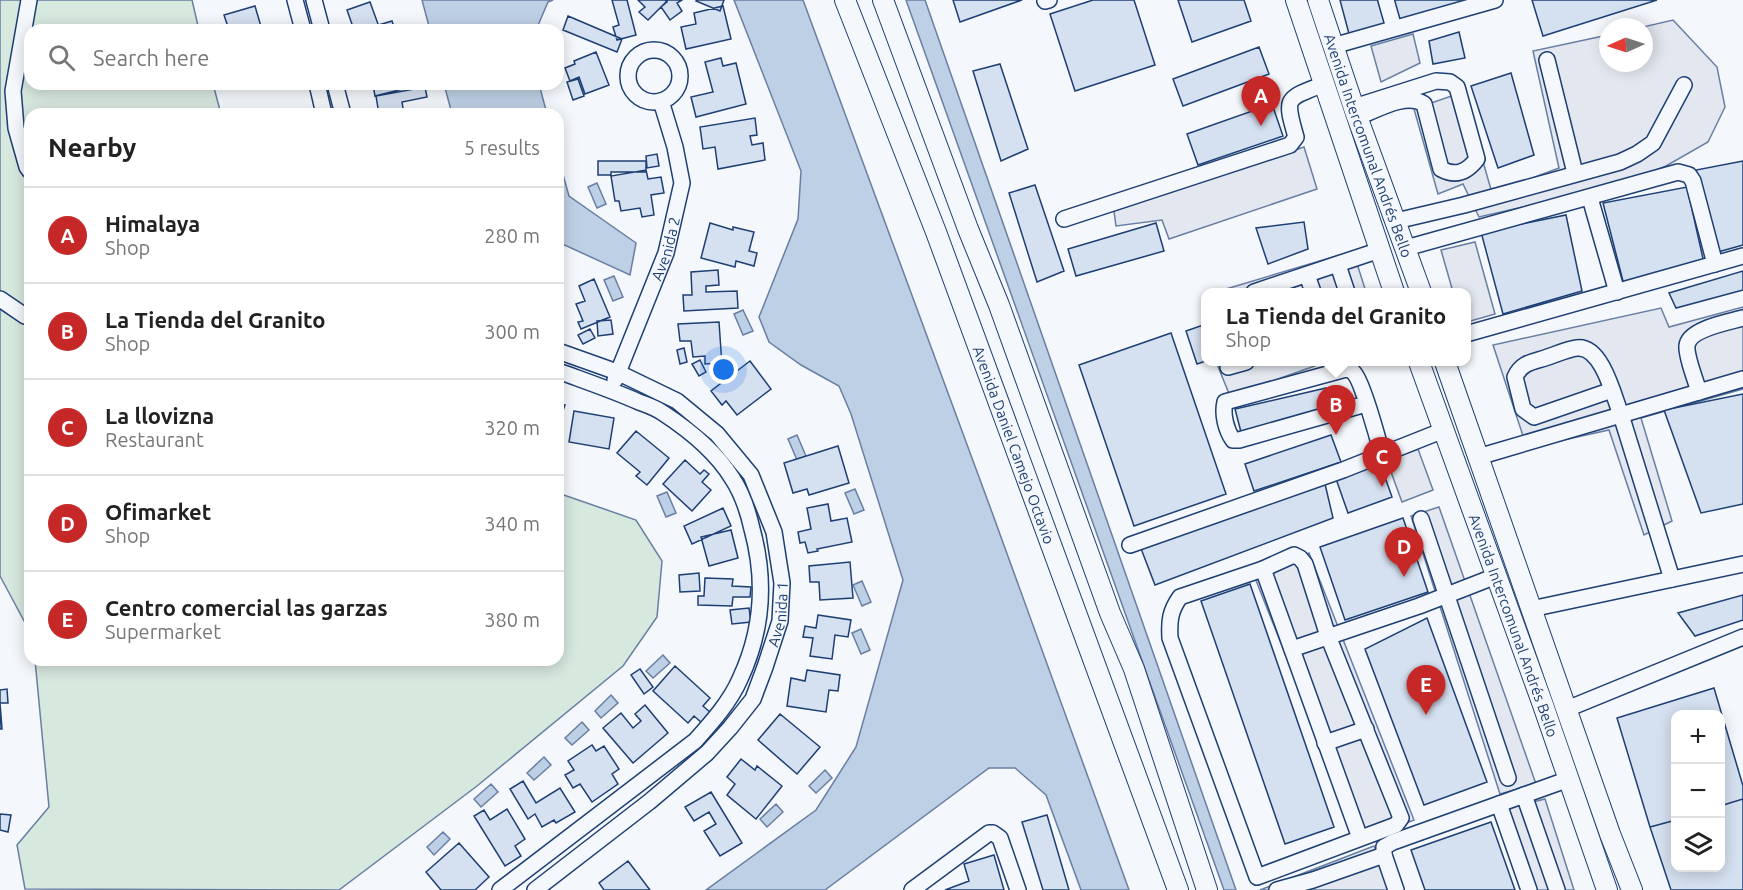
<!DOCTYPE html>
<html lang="en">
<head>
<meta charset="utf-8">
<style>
	:root { --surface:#fff; --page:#f6f6f6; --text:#222; --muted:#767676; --line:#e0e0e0; --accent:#c62828 }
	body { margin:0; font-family:Ubuntu,sans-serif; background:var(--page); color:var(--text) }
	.controls { position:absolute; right:18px; bottom:18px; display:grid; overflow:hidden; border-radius:12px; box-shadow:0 3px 15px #0003 }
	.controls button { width:54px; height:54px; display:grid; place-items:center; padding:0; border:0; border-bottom:2px solid var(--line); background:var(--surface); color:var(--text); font:30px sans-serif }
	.compass { position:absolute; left:1599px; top:18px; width:54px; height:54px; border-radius:50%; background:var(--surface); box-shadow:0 3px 15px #0003; rotate:267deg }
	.you { position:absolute; left:724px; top:370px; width:21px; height:21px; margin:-15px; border:4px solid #fff; border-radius:50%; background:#1a73e8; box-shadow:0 0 0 9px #1a73e833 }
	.badge { display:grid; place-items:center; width:39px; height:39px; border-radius:50%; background:var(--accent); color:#fff; font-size:20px; font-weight:700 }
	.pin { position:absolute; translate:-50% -50px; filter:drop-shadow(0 2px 3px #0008) }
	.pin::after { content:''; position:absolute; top:32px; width:21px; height:18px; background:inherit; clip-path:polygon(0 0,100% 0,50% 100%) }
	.popup { position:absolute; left:1201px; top:288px; width:270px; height:78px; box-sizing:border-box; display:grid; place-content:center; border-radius:12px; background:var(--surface); filter:drop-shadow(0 2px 4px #0005); font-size:20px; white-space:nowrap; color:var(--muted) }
	.popup b { font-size:22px; color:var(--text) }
	.popup::after { content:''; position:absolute; left:50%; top:100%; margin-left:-12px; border:12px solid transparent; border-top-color:var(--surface) }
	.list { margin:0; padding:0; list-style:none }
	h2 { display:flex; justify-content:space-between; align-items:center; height:78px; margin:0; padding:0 24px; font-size:26px }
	h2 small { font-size:20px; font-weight:400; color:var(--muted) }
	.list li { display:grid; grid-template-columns:39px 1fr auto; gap:18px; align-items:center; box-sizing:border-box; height:96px; padding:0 24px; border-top:2px solid var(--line) }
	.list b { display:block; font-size:22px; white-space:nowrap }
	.list p { margin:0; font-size:20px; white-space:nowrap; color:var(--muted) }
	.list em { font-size:20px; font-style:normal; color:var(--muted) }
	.icon { flex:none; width:33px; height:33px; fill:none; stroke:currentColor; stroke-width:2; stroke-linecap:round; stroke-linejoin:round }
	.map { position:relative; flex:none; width:1743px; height:890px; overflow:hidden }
	.search { position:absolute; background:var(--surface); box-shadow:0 3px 15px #0003; left:24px; top:24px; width:540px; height:66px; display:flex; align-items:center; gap:15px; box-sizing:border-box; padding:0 21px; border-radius:18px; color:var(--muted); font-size:22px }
	.panel { position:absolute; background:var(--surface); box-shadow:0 3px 15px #0003; left:24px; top:108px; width:540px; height:558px; border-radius:18px }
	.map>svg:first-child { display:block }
	.green { fill:#d7e8df; stroke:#687fa3; stroke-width:1.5 }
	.parking { fill:#e3e8f0; stroke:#687fa3; stroke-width:1.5 }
	.water { fill:#bed0e5; stroke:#687fa3; stroke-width:1.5 }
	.building { fill:#d5e0f0; stroke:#1d3f73; stroke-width:1.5 }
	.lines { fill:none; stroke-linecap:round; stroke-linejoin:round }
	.minor-casing { stroke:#1d3f73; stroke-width:18 }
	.major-casing { stroke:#1d3f73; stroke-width:22 }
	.minor { stroke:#f4f7fb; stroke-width:15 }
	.major { stroke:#f4f7fb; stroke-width:20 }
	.labels { text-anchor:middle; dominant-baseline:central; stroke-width:4.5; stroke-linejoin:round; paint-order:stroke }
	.street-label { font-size:15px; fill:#1d3f73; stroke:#f4f7fb }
</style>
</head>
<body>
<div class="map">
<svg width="1743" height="890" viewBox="0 0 1743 890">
	<rect width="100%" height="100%" fill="#f4f7fb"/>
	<path class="green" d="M0 0H192L199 30H30V84H213L221 114H30V632L0 576Z
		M558 493 636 520 662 561 657 617 623 666 477 786 339 890 25 889 17 845 49 807 35 660H558Z"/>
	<path class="parking" d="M1673 20 1717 67 1725 107 1708 142 1666 166 1622 184 1479 217 1463 184 1438 194 1414 109 1463 92 1492 193 1559 168 1533 51 1608 35V63H1644L1643 27Z
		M1413 34 1420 63 1381 82 1371 46Z
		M1304 147 1317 189 1169 239 1162 220 1116 226 1114 211Z
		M1475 242 1495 314 1467 322 1466 292H1453L1441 250Z
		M1353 251 1366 292H1316L1308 274 1267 292H1216Z
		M1743 307V389L1641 418 1672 521 1644 535 1609 430 1527 448 1493 345 1661 308 1669 327Z
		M1225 362H1326L1230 396 1217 364Z
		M1418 449 1433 490 1402 502 1387 461Z
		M1439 507 1536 784 1500 794 1411 516Z
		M1309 553 1414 820 1359 840 1255 578Z
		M1545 799 1574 890H1533L1505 809Z
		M1374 846 1395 890H1260Z"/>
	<path class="water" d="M422 0H553L548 2 536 30H430Z
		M734 0H803L993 515 1129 890H1081L1046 795 1015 768H989L825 890H706L816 810 856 747 903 580 851 414 839 386 801 365 769 342 759 317 798 219 801 171Z
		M906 0H925L1236 890H1224Z
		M444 84H539L547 114H452Z
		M558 157 569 196 636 243 630 275 558 242Z
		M597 183 606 204 597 208 588 187Z
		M614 276 623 297 613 301 604 280Z
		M743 310 753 331 743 335 734 314Z
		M797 435 806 456 797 460 788 439Z
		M855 489 864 510 854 514 845 493Z
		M667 492 676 513 666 517 657 496Z
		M862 581 871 602 862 606 853 585Z
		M861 629 870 650 861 654 852 633Z
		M663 655 670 663 653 678 646 671Z
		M611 695 618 703 601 718 595 711Z
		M582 722 589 730 572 745 565 738Z
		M544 757 551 765 534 780 527 773Z
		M825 770 832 778 816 793 809 786Z
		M491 784 498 792 481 807 474 799Z
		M776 804 783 812 767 827 760 819Z
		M443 832 450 839 434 855 427 847Z"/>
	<path class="building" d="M612 0H627L636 35 617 40 613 27 619 25Z
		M638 0H666L667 1 648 20 639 12 645 7Z
		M665 0H682L677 3 682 11 670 20 661 7 667 2Z
		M697 0H724L720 11 696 1Z
		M953 0H1022L960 22Z
		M1093 0H1134L1155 65 1075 91 1050 14Z
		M1178 0H1244L1251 21 1192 42Z
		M1340 0H1502L1352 45Z
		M1532 0H1657L1543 36Z
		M370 2 378 24 362 30H354L347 10Z
		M255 6 262 30H229L224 15Z
		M723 6 731 39 686 49 681 27 696 24 694 13Z
		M568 16 622 39 617 52 563 30Z
		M392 21 395 30H362Z
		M1459 32 1465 58 1433 64 1429 41Z
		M1259 47 1269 74 1183 106 1173 79Z
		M596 52 609 85 585 94 579 77 570 81 565 68 575 64 574 61Z
		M721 58 723 66 736 63 746 104 696 117 691 97 713 92 705 62Z
		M1000 64 1028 149 1001 161 973 71Z
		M1511 73 1534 155 1498 168 1471 86Z
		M578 79 584 96 573 100 567 82Z
		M423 84 375 96 373 85 376 84Z
		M425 87 427 97 402 102 404 114H379L376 96Z
		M1272 104 1283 136 1198 165 1187 134Z
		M755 118 757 135 750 136 752 145 763 143 765 160 718 169 715 147 703 149 700 127Z
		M657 154 659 166 647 168 646 156Z
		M598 161H646V172H611V175H598Z
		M1743 161V245L1718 252 1696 170Z
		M646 170 648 179 661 177 664 193 651 195 654 215 642 217 640 208 621 211 619 201H615L611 176Z
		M1035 185 1064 271 1037 282 1009 193Z
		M1687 187 1704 263 1624 285 1603 203Z
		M1566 215 1582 291 1503 314 1481 232Z
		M1304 222 1308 249 1268 264 1256 228Z
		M710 223 733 230V227L754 232 749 251 757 253 754 266 736 261 735 267 701 258Z
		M1156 223 1164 251 1076 276 1068 249Z
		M718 270 719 285 706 286V292L737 291 738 308 684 311 683 295H692L691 272Z
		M1743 271V290L1676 308 1669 293Z
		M594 279 610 317 581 329 578 322 583 321 576 304 585 301 579 286Z
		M611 320 613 334 598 336 597 321Z
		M719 322 722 365 720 363 705 364V356L693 357 691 341H680L678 324Z
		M1206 324V361L1197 364 1186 331Z
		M590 329 595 338 583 344 578 335Z
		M1171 333 1226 494 1134 526 1079 365Z
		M684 348 687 362 680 364 677 350Z
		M700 360 706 372 699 376 692 364Z
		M750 361 771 389 737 415 726 401 722 405 711 391Z
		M1326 388 1328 411 1241 432 1235 409Z
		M1743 394V504L1701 513 1664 410Z
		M558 403 565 405 559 421 558 420Z
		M574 411 614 418 609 449 569 442Z
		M636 431 669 458 647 485 636 476 640 472 617 453Z
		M1331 435 1341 462 1254 491 1245 464Z
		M838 446 849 483 809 495 807 489 793 493 784 463Z
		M685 460 700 474 704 470 709 474 702 482 711 490 692 511 663 484Z
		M1379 460 1392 497 1348 513 1335 476Z
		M1325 484 1333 518 1155 585 1140 546Z
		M828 504 831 521 847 518 852 542 817 549 818 551 808 553 805 542 800 543 798 532 811 529 807 508Z
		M723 508 731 526 692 544 684 526Z
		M1403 518 1428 592 1345 620 1320 547Z
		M731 530 738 558 709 566 701 537Z
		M850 562 853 598 820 600 819 582H810L809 566Z
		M699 573 700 591 680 592 679 575Z
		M705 578 733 579 732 586 751 587 750 597H733L732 606 698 605V596H704Z
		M1250 584 1334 827 1285 844 1201 601Z
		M1743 595V620L1695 636 1678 613Z
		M749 608 751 622 732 624 730 610Z
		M818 615 851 620 848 637 835 635 832 659 810 656 813 638 803 637 805 626 816 628Z
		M1427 618 1487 782 1424 805 1365 649Z
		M675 666 710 698 703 706 711 713 702 723 694 716 688 723 653 691Z
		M640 669 653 687 644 694 631 675Z
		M807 670 840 675 838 691 829 690 826 712 787 706 791 678 805 681Z
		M1714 688 1743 786V799L1720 806V714H1676V820L1650 827 1617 718Z
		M7 689 8 703H0L2 729H0V690Z
		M645 705 668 733 633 763 603 728 621 713 633 728 641 721 635 714Z
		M780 714 820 747 797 774 758 740Z
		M592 745 596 751 604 746 619 769 612 774 618 784 592 802 580 784 573 788 565 775 574 770 568 761Z
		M741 759 755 770 757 766 782 786 756 819 727 795 735 784 727 777Z
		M523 781 536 803 560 788 575 812 556 823 554 820 542 827 535 814 528 819 510 789Z
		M711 792 742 843 720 856 704 831 716 824 709 812 694 821 685 807Z
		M1743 799V890H1671L1650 827 1676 820V868H1720V806Z
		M507 809 525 839 515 846 521 856 505 866 474 816 484 810 490 820Z
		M0 814 11 815 8 832 0 830Z
		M1047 815 1069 890H1043L1022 822Z
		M1491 822 1515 890H1425L1411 850Z
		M459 843 489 877 475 890H441L426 872Z
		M994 855 1004 890H945L969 881 964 864Z
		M628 861 650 890H604L599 883Z"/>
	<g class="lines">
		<g class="minor-casing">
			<g id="minor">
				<path d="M29 0 13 91 16 128 27 167 30 171"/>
				<path d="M295 0 303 30"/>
				<path d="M314 0 322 30"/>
				<path d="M1386 0 1394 28"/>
				<path d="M1045 1 1049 0"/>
				<path d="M1333 46 1495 0"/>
				<circle cx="654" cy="76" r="26"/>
				<path d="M1547 60 1575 173"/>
				<path d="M317 84 324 114"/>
				<path d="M335 84 343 114"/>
				<path d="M1354 107 1436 81 1450 82 1457 87 1477 159C1467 172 1456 177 1441 169L1424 104C1406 92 1377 110 1358 117"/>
				<path d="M1590 198 1617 292"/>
				<path d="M1064 219 1290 145 1296 137C1284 96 1286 99 1324 84"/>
				<path d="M1396 221 1464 205 1620 162 1637 154 1653 143 1684 85"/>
				<path d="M1406 248 1678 172 1689 175 1693 181 1715 264"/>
				<path d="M1338 265 1347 292"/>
				<path d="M1307 275 1313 292"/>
				<path d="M1254 292 1380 250"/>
				<path d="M0 299 25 316H30"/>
				<path d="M1466 334 1743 256"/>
				<path d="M1228 367 1246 362"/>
				<path id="s1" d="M615 380 666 253 682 183 675 147 661 101"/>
				<path d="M1612 390 1534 417 1523 409 1515 377C1521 363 1532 362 1545 358 1555 355 1567 349 1577 348 1602 345 1614 397 1621 415L1672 579"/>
				<path d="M1699 392C1696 381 1686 357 1687 346 1688 329 1729 322 1743 318"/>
				<path d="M1366 404 1239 440H1233C1226 430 1222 414 1225 402L1346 369C1350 370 1352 370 1354 373 1362 381 1378 439 1382 454"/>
				<path d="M1478 457 1743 379"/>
				<path d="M1421 519 1508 778"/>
				<path d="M1130 545 1343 470 1444 430"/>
				<path d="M1294 555 1300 558 1305 564 1328 636 1401 818 1396 825 1257 877 1170 638C1169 621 1170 611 1180 597L1263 569Z"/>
				<path d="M1263 569 1360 838"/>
				<path d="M1531 609 1743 564"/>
				<path d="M1292 649 1419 606 1496 576"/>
				<path d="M1567 709 1743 637"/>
				<path d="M1325 743 1366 729"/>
				<path d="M1524 795 1557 890"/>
				<path d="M1499 804 1529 890"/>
				<path d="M500 890 695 741C712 722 730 702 740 679 763 630 766 580 752 529 748 511 742 493 732 478 716 452 689 430 663 413 656 408 647 405 639 402 612 390 585 381 558 371"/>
				<path id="s2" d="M535 890 649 802 707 753 730 728 753 699 765 667 780 621 782 583 774 532 751 475 717 434 677 401 617 372 558 351"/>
				<path d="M912 890 989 833H993L1000 838 1018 890"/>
				<path d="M1277 890 1313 880 1384 855"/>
				<path d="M1396 890 1384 855V847L1393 842 1569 779"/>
			</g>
		</g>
		<g class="major-casing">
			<g id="major">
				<path id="s3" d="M845 0 936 232 1178 890"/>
				<path d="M883 0 968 229 999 305 1110 613 1134 669 1207 890"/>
				<path d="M1296 0 1394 292"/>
				<path id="s4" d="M1318 0 1355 111 1421 292"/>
				<path id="s5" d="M1419 362 1543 705 1607 890"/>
				<path d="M1445 362 1610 834 1632 890"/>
			</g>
		</g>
		<use href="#minor" class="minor"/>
		<use href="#major" class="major"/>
	</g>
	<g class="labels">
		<g class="street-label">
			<text stroke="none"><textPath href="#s4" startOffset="154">Avenida Intercomunal Andrés Bello</textPath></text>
			<text stroke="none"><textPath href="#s1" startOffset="141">Avenida 2</textPath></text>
			<text stroke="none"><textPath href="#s3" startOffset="476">Avenida Daniel Camejo Octavio</textPath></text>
			<text stroke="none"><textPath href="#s2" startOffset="380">Avenida 1</textPath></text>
			<text stroke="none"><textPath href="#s5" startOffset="280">Avenida Intercomunal Andrés Bello</textPath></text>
		</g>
	</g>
</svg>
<div class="controls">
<button>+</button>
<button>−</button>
<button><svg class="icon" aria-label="layers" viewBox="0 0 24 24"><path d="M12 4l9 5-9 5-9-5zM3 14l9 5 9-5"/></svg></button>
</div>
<svg class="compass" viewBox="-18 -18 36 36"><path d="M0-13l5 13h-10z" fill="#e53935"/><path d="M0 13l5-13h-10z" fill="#767676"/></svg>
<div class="you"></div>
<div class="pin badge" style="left:1261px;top:126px">A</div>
<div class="pin badge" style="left:1336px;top:435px">B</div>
<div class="popup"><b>La Tienda del Granito</b>Shop</div>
<div class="pin badge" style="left:1382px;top:487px">C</div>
<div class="pin badge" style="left:1404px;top:577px">D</div>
<div class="pin badge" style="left:1426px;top:715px">E</div>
<div class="search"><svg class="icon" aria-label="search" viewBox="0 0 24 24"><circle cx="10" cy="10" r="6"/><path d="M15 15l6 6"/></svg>Search here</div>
<section class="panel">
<h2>Nearby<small>5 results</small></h2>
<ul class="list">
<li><span class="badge">A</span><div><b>Himalaya</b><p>Shop</p></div><em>280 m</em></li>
<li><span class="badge">B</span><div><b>La Tienda del Granito</b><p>Shop</p></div><em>300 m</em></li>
<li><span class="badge">C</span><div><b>La llovizna</b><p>Restaurant</p></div><em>320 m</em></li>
<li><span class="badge">D</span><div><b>Ofimarket</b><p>Shop</p></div><em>340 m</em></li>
<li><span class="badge">E</span><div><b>Centro comercial las garzas</b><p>Supermarket</p></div><em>380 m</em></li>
</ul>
</section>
</div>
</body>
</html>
